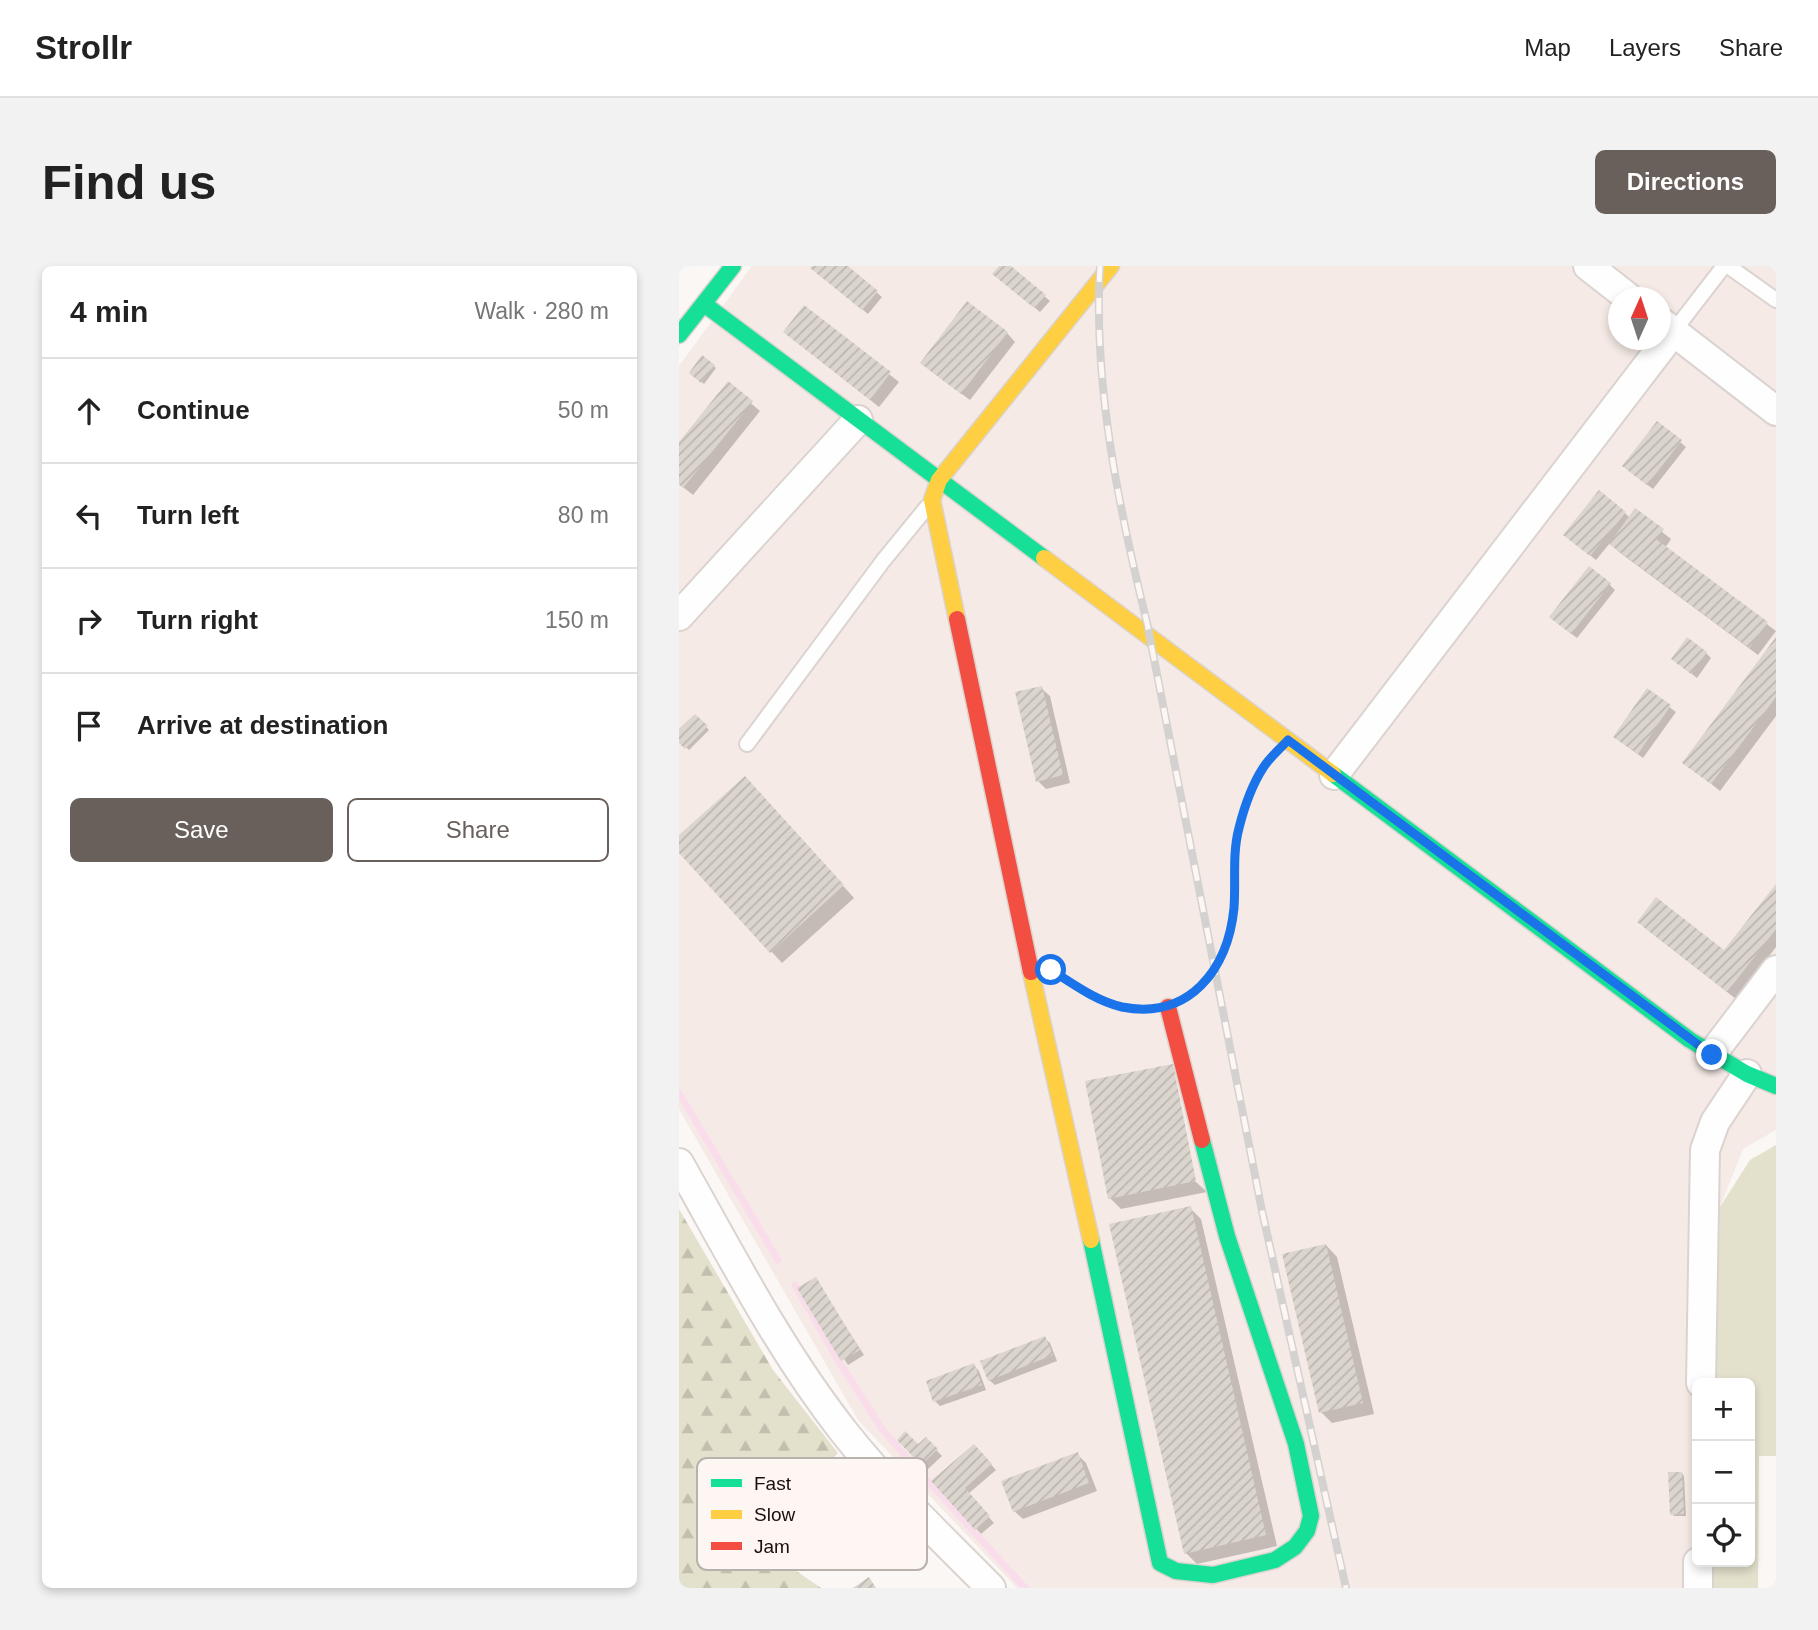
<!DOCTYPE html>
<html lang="en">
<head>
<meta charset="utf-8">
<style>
	:root { --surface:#fff; --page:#f2f2f2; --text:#222; --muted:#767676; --line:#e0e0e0; --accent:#69605c }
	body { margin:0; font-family:Helvetica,sans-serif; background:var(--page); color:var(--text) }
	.controls { position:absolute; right:21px; bottom:21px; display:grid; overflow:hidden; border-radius:10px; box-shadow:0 4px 10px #0003 }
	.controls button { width:63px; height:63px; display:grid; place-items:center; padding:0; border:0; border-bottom:2px solid var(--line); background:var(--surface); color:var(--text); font:35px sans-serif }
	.compass { position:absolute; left:929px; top:21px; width:63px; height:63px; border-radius:50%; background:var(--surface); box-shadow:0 4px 10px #0003; rotate:3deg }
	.stop { position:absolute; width:21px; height:21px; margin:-16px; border:5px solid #1a73e8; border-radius:50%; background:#fff }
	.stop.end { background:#1a73e8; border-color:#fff; box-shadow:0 2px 7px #0008 }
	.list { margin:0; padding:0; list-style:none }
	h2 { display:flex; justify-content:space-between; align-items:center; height:91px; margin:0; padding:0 28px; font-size:30px }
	h2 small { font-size:23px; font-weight:400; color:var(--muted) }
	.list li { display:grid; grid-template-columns:46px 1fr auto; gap:21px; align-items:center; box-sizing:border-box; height:105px; padding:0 28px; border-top:2px solid var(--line) }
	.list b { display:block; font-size:26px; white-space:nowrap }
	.list em { font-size:23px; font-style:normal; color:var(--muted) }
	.actions { display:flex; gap:14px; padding:21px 28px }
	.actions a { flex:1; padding:16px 0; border:2px solid var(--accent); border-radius:10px; text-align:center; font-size:24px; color:var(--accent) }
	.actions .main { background:var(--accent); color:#fff }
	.icon { flex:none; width:38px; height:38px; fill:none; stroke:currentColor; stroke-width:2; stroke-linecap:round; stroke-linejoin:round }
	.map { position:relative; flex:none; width:1097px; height:1322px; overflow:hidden; border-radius:10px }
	header { display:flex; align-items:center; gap:42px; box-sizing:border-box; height:98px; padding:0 35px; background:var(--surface); border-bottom:2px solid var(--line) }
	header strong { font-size:33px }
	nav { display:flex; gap:38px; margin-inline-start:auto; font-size:24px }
	.intro { display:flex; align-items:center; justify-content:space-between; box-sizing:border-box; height:168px; padding:0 42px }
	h1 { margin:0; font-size:49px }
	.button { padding:18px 32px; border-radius:10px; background:var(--accent); color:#fff; font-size:24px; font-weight:700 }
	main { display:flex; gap:42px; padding:0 42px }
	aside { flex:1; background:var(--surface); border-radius:10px; box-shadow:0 4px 10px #0003 }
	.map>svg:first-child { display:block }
	.built { fill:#f5eae5; fill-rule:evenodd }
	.grass { fill:#e3e0cc }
	.forest { fill:url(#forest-firs) }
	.shadow { fill:#0003 }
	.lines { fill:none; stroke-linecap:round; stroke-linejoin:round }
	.stream { stroke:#faddea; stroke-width:7 }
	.building { fill:url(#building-hatch) }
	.lane-casing { stroke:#dbd3cf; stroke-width:18 }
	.street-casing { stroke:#dbd3cf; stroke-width:32 }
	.fast-casing { stroke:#dbd3cf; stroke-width:19 }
	.slow-casing { stroke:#dbd3cf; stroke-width:19 }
	.jam-casing { stroke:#dbd3cf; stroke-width:19 }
	.path { stroke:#e5e3e2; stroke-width:4.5; stroke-dasharray:5 5; stroke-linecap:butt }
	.lane { stroke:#fefefe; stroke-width:14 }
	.street { stroke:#fefefe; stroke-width:28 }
	.fast { stroke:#16e098; stroke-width:16 }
	.slow { stroke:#ffcf43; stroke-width:16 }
	.jam { stroke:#f24e42; stroke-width:16 }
	.rail-casing { stroke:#d4d2d1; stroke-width:8 }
	.rail { stroke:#fdf6f2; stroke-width:5; stroke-dasharray:16; stroke-linecap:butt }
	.route { stroke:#1a73e8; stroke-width:9 }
	.key { fill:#fdf6f2; stroke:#b9b1ac; stroke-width:2 }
	.key-label { font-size:19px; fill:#1b0f0a }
</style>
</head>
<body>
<header>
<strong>Strollr</strong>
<nav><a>Map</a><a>Layers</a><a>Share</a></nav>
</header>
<div class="intro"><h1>Find us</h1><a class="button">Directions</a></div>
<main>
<aside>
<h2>4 min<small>Walk · 280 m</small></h2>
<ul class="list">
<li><svg class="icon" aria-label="ahead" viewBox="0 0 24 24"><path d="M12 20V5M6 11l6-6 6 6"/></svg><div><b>Continue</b></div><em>50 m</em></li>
<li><svg class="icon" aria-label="left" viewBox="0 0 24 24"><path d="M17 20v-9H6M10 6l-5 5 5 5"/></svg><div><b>Turn left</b></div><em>80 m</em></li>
<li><svg class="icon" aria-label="right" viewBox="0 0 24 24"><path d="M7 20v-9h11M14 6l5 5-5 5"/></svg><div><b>Turn right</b></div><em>150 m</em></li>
<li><svg class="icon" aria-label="arrive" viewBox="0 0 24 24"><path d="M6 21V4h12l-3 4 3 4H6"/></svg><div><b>Arrive at destination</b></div></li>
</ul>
<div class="actions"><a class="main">Save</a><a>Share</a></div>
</aside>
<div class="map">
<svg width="1097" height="1322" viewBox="0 0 1097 1322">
	<defs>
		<pattern id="forest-firs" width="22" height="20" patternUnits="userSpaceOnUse" patternTransform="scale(1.75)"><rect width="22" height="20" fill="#e3e0cc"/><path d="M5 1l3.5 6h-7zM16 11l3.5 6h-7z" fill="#c2bfae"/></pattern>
		<pattern id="building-hatch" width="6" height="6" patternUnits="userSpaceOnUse" patternTransform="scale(1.75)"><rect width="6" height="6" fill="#dbd5ce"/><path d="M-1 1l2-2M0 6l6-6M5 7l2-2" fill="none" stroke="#bbb6b0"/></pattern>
	</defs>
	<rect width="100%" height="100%" fill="#faf7f5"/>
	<path class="built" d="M73 0H1097V864L1064 883 1041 941 1036 1090 1018 1117V1296H1034V1322H338L179 1154 0 843V100ZM940 32H982V74H940Z"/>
	<path class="grass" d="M1097 879V1190H1080L1079 1322H1034V1296H1071V1117H1036L1041 941 1071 894Z"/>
	<path class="forest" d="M0 943 94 1104 159 1187 129 1218 110 1263 107 1298 142 1322H0Z"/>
	<path class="shadow" d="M135 0H166L203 31 189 48 139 7Z
		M322 0H330L371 35 361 46 321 13Z
		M125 41 220 116 200 141 106 66Z
		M328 67 336 76 291 134 252 105Z
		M24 92 37 102 25 118 12 107Z
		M49 118 81 145 14 229 0 218V179Z
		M978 157 1007 181 974 223 950 205Z
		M957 245 992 273 986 282 1097 365 1079 389 940 286 931 277 917 294 892 274 946 247 951 252Z
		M930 318 936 324 898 372 877 356Z
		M1097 374V450L1041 525 1005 496Z
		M1027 387 1032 392 1018 412 994 393Z
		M362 422 371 430 391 517 367 523 359 515Z
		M969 425 997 446 964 492 942 476Z
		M16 450 30 464 10 484 0 474V466Z
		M77 523 175 632 103 697 0 585V571Z
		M1097 620V681L1057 733 969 664 1046 687Z
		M408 817 528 926 442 943 431 932Z
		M511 942 522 953 598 1280 518 1298 507 1287Z
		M647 979 658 991 695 1148 653 1157 642 1146Z
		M136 1013 185 1089 169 1099 120 1023Z
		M365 1072 371 1077 378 1095 316 1119 310 1114Z
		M294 1099 300 1105 307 1124 261 1140 256 1135Z
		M247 1173 263 1190 249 1203 220 1174 239 1180Z
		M295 1180 317 1204 289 1228 315 1257 302 1268 255 1215Z
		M398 1188 407 1197 418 1225 344 1253 335 1245Z
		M1003 1207 1005 1210 1007 1250H995L993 1248Z
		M135 1278 154 1298 147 1305 128 1285Z"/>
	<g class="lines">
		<path class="stream" d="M0 827 99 994
			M116 1019 159 1094 203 1163 237 1202
			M249 1215 346 1322"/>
	</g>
	<path class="building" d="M133 0H169L199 25 183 44 131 2Z
		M320 0H332L367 29 355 42 313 8Z
		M288 35 329 66 282 128 241 97Z
		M125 39 212 106 191 134 104 66Z
		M23 89 36 99 22 117 10 107Z
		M49 115 74 135 4 222 0 218V176Z
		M978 155 1003 174 968 219 943 200Z
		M920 224 947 246 911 290 884 269Z
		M956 242 985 263 977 273 1089 356 1070 382 930 278Z
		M910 300 932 317 892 368 870 351Z
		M1008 371 1028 386 1012 408 992 393Z
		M1097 371V431L1032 518 1003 497Z
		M363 420 384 509 357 516 336 426Z
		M968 422 992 439 959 488 934 471Z
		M16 448 29 460 6 483 0 477V463Z
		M66 510 165 619 91 687 0 587V569Z
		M1097 618V663L1048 726 958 656 977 631 1045 684Z
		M494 798 517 915 429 933 406 815Z
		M512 940 587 1269 505 1288 430 958Z
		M647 978 684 1137 640 1147 603 988Z
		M137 1011 181 1084 162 1095 118 1022Z
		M366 1070 374 1089 309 1115 301 1095Z
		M295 1097 303 1119 254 1136 247 1115Z
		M226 1165 239 1178 247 1171 259 1183 242 1199 218 1174Z
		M295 1178 313 1198 286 1222 311 1250 296 1264 252 1215Z
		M399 1186 410 1217 334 1246 322 1215Z
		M989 1206H1003L1005 1248 991 1249Z
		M190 1311 197 1322H174Z"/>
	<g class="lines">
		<g class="lane-casing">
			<path id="lane" d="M1049 0 1097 34
				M994 66 1045 0
				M68 478 204 295 248 241"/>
		</g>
		<g class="street-casing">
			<path id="street" d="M909 0 950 32
				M982 56 1097 145
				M0 350 179 154
				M655 509 994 66
				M1033 788 1097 704
				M0 897C52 989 100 1083 165 1166 209 1222 262 1271 312 1322
				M1022 1117 1026 884 1036 856 1068 808
				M1019 1322V1296"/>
		</g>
		<g class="fast-casing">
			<path id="fast" d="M25 38 365 292
				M0 69 54 0
				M654 508 1011 774 1068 808 1097 820
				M412 974 481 1297 497 1305 534 1309 596 1294 616 1281 628 1265 632 1250 617 1178 548 970 523 874"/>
		</g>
		<g class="slow-casing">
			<path id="slow" d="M365 292 654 508
				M278 353 253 234 260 214 432 0
				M352 706 412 974"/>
		</g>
		<g class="jam-casing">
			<path id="jam" d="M278 353 352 706
				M489 741 523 874"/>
		</g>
		<path class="path" d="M384 712C409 727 431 740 460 742
			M514 728C538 711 553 670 555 641 556 621 554 601 556 582 559 562 566 543 574 524 578 515 582 504 589 496"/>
		<use href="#lane" class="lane"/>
		<use href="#street" class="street"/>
		<use href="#fast" class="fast"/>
		<use href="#slow" class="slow"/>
		<use href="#jam" class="jam"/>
		<g class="rail-casing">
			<path id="rail" d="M421 0C414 118 440 243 468 357L583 945 667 1322"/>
		</g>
		<use href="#rail" class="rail"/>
	</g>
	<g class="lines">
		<path class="route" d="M372 704C394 718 417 735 443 741 510 754 549 704 555 642 557 615 553 588 560 562 565 542 573 519 584 502 590 492 601 483 609 474L1033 789"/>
	</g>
	<rect x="18" y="1192" width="230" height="112" rx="10" class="key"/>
	<rect x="32" y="1213" width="31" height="8" fill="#16e098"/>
	<rect x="32" y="1244" width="31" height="9" fill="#ffcf43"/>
	<rect x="32" y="1276" width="31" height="8" fill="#f24e42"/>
	<g class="key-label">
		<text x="75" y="1224">Fast</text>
		<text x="75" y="1255">Slow</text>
		<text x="75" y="1287">Jam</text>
	</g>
</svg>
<div class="controls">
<button>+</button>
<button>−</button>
<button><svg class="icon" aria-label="locate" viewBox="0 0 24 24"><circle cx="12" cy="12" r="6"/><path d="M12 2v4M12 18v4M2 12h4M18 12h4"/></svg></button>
</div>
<svg class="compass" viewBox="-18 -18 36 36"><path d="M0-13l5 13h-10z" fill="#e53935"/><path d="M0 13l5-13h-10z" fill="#767676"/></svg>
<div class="stop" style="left:372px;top:704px"></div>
<div class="stop end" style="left:1033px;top:789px"></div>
</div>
</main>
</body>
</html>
